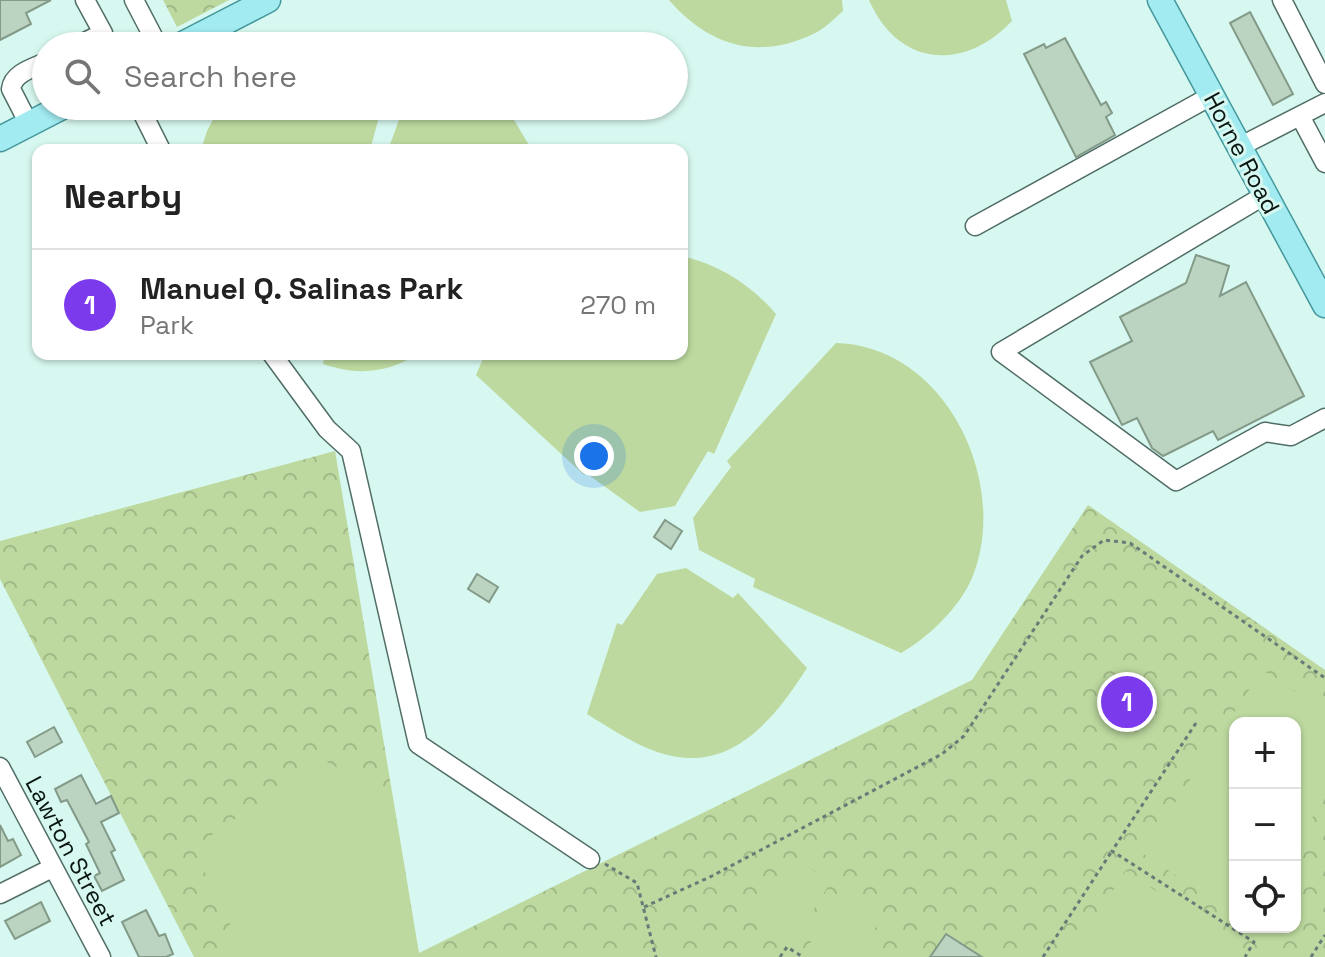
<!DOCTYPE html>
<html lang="en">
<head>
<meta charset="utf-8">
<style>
	:root { --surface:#fff; --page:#f6f6f6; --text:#222; --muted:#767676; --line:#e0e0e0; --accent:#7c3aed }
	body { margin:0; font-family:"Space Grotesk",sans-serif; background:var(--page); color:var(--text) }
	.controls { position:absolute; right:24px; bottom:24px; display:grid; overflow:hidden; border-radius:16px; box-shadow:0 2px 6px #0004 }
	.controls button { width:72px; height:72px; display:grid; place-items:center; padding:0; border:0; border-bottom:2px solid var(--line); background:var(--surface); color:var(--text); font:40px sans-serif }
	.you { position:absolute; left:594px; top:456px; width:28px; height:28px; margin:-20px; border:6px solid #fff; border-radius:50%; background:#1a73e8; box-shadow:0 0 0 12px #1a73e833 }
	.badge { display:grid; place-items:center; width:52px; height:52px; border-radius:50%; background:var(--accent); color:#fff; font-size:26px; font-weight:700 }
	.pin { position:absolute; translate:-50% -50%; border:4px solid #fff; box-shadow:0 2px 8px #0006 }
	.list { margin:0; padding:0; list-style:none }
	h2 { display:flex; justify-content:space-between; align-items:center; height:104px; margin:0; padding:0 32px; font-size:34px }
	h2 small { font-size:26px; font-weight:400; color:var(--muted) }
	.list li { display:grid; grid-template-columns:52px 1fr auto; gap:24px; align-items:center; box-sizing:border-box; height:112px; padding:0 32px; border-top:2px solid var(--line) }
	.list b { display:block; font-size:30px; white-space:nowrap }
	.list p { margin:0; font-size:26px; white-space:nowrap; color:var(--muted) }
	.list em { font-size:26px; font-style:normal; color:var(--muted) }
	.icon { flex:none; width:44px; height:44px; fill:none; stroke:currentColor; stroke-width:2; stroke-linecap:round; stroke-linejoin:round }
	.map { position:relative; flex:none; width:1325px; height:957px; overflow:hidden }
	.search { position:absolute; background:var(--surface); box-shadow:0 2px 6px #0004; left:32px; top:32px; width:656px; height:88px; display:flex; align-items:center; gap:20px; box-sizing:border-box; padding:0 28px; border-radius:44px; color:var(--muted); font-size:30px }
	.panel { position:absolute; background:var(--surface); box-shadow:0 2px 6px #0004; left:32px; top:144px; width:656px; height:216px; border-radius:16px }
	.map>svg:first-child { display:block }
	.park { fill:url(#park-crowns); fill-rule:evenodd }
	.pitch { fill:#bdd99f }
	.building { fill:#bbd3c1; stroke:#839a89; stroke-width:2 }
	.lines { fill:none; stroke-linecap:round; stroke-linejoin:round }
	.minor-casing { stroke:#506d66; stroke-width:21 }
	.major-casing { stroke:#44979c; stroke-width:27 }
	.path { stroke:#677c77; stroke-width:3; stroke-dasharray:4 4; stroke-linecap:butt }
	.minor { stroke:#fff; stroke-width:18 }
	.major { stroke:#a1ebf1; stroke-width:24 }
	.labels { text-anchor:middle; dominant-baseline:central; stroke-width:6; stroke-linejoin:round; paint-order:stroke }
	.street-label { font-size:24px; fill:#091512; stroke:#d7f8f0 }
</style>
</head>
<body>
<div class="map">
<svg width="1325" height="957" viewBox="0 0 1325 957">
	<defs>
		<pattern id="park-crowns" width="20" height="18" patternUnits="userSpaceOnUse" patternTransform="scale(2)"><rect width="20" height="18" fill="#bdd99f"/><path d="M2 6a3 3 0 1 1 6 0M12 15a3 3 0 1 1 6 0" fill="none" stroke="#a1b988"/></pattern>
	</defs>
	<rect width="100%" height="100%" fill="#d7f8f0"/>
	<path class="park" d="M163 0H229L177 27Z
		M335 451 419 953 972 680 1088 505 1325 670V957H194L0 579V541ZM1235 723H1295V927H1235Z"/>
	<path class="pitch" d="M669 0H842L843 11C834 19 824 29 813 34 757 61 708 45 669 0Z
		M869 0H1006L1012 21C964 72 898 67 869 0Z
		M220 106H382L370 150H201L207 131Z
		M404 106H501L514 120 532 150H388Z
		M682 256C720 265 750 284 776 314L714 454 708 451 675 506 640 512 586 473 584 475 476 375 485 354H682Z
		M836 343C946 346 1011 483 972 578 959 608 929 637 901 653L753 587 755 579 699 550 693 518 731 467 727 461Z
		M325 354H418C387 373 358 376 323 364Z
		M686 568 733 598 738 593 807 668C771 724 726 779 652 750 629 741 608 727 587 714L617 623 622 625 657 574Z
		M1262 670 1325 711V798L1295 844V723H1235V914L1142 853Z
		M322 759 393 800 419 957H246L193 848Z
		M791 856 831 882 793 941 753 916Z
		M1126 871 1231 941 1220 957H1069Z
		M844 890 883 916 857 957H819L806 949Z"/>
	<path class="building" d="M0 0H51L26 13 31 24 0 40Z
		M1250 12 1293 94 1273 105 1230 23Z
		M1065 38 1101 105 1106 102 1112 113 1106 117 1115 135 1076 157 1024 54 1044 44 1046 48Z
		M1196 255 1229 266 1220 296 1246 282 1304 396 1218 440 1213 431 1163 456 1152 448 1137 418 1122 425 1090 362 1132 341 1120 317 1186 283Z
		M665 520 682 531 671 549 654 537Z
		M477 574 498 587 489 602 468 589Z
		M54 727 62 742 35 757 27 742Z
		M81 775 96 804 111 796 119 813 101 822 115 850 111 852 124 880 102 891 94 876 100 873 86 844 89 842 67 800 61 802 55 789Z
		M0 825 8 841 13 839 21 855 0 867Z
		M41 902 50 921 15 939 5 921Z
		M146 910 159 936 165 934 173 954 166 957H139L122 922Z
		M946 934 982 957H930Z"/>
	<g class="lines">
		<g class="minor-casing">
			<path id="minor" d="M134 0 158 46
				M1282 0 1325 84
				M77 46 103 33 85 0
				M139 106 161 150
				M1300 116 1325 163
				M29 124 11 89C13 73 33 68 46 62
				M1239 147 1325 103
				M1265 195 1001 352 1176 481 1265 432 1291 436 1325 418
				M975 226 1211 96
				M272 354 327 429 351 451 418 744 590 859
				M0 767 101 957
				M0 894 52 868"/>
		</g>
		<g class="major-casing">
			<path id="major" d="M1160 0 1325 305
				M179 46 268 0
				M0 139 64 106"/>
		</g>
		<path class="path" d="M1196 723 1112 851 1254 942 1245 957
			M605 864 637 883 656 957
			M644 907 712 876 942 754 964 736 1082 556 1104 540 1130 543 1325 678
			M780 957 787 947 803 957
			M1043 957 1112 851
			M1311 957 1325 935"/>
		<use href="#minor" class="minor"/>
		<use href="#major" class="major"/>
	</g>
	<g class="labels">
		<g class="street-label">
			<text transform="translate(1242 153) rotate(62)">Horne Road</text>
			<text transform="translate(71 851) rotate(62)">Lawton Street</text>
		</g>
	</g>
</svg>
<div class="controls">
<button>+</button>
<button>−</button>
<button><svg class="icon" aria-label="locate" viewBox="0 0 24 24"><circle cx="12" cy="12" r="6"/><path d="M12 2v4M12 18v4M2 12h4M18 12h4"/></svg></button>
</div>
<div class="you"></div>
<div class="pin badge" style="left:1127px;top:702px">1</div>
<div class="search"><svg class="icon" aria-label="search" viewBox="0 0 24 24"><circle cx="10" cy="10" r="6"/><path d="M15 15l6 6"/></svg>Search here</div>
<section class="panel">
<h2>Nearby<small></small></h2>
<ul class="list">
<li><span class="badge">1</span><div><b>Manuel Q. Salinas Park</b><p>Park</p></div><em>270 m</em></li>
</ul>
</section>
</div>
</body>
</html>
